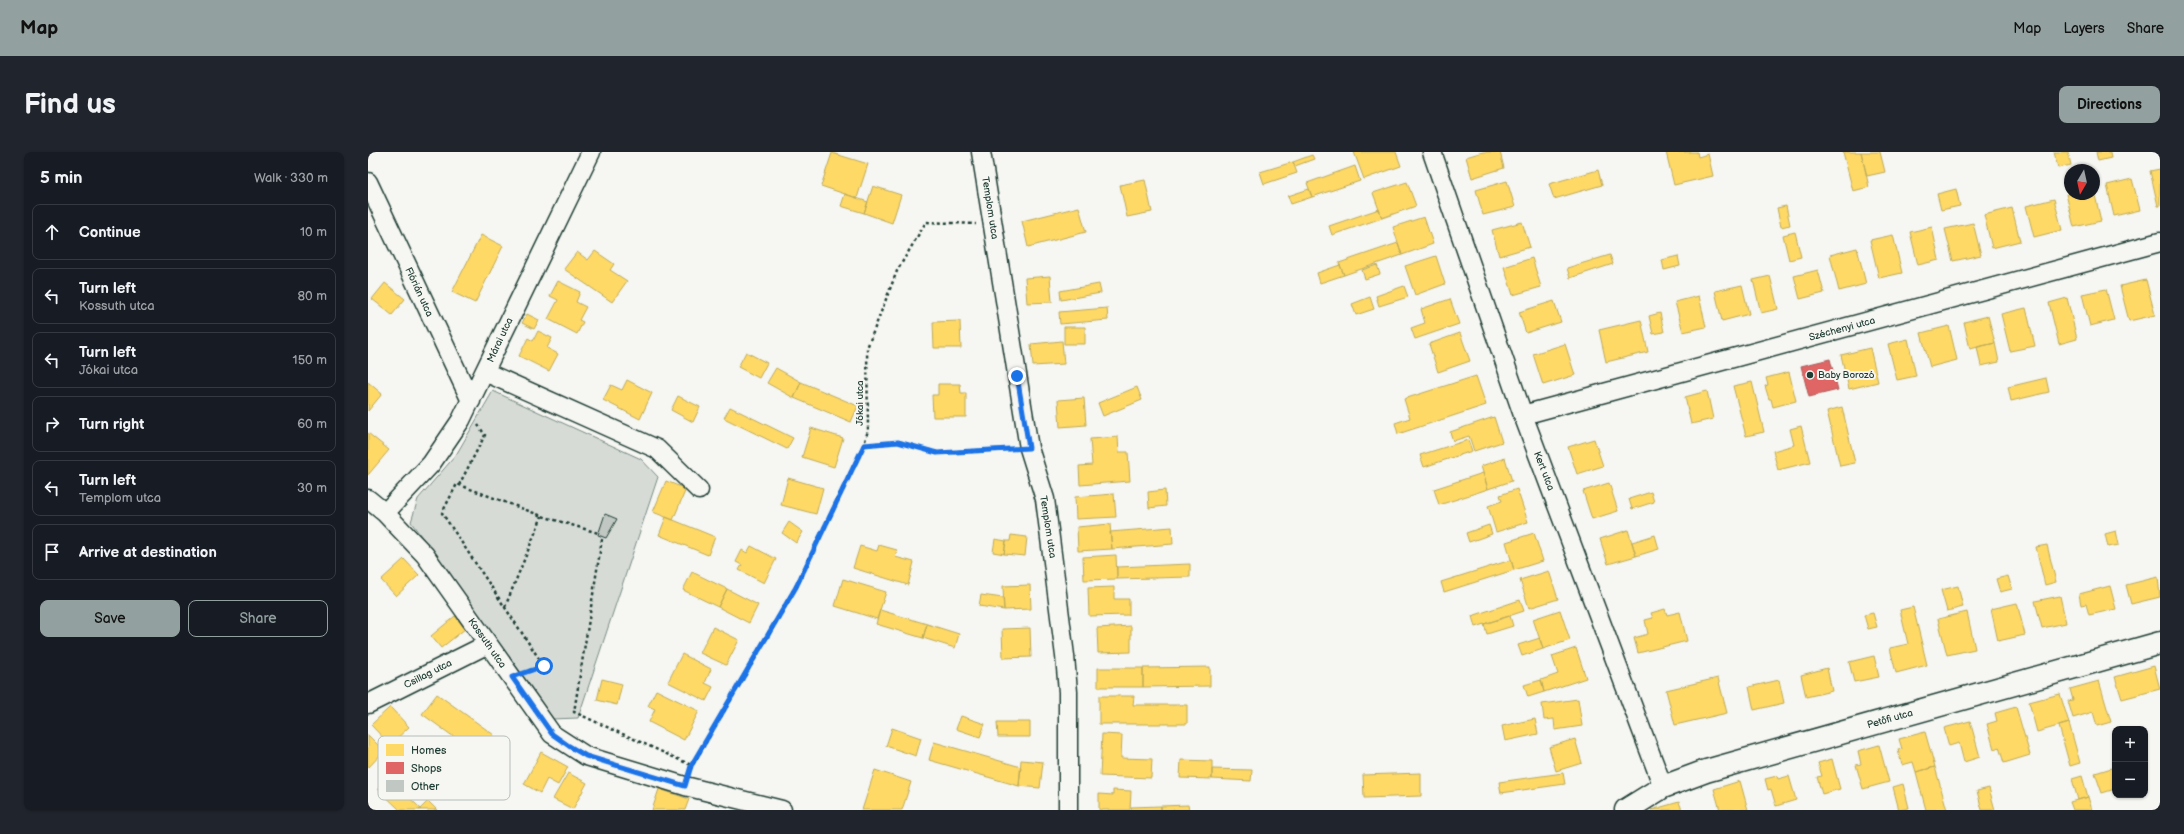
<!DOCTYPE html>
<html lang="en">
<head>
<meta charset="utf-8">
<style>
	:root { --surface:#171b24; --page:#20242c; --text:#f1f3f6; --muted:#9ea1a6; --line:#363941; --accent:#92a19f }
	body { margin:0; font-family:"Balsamiq Sans",sans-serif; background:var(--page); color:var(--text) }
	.controls { position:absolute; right:12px; bottom:12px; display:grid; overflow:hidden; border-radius:8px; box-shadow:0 1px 3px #0004 }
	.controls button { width:36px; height:36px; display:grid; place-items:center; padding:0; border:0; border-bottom:1px solid var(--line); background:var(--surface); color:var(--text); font:20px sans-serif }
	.compass { position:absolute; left:1696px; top:12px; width:36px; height:36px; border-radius:50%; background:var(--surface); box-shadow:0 1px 3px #0004; rotate:189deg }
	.stop { position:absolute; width:12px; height:12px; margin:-9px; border:3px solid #1a73e8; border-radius:50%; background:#fff }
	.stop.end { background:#1a73e8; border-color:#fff; box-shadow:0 1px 4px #0008 }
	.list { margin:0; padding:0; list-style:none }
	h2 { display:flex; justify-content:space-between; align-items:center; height:52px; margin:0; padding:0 16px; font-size:17px }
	h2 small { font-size:13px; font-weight:400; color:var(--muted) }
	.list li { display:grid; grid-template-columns:26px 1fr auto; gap:12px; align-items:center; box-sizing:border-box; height:56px; margin:0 8px 8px; padding:0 8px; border:1px solid var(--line); border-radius:8px }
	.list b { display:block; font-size:15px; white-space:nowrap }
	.list p { margin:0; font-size:13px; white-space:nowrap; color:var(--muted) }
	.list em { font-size:13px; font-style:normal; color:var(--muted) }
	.actions { display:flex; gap:8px; padding:12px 16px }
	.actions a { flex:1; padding:9px 0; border:1px solid var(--accent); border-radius:8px; text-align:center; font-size:14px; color:var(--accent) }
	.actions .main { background:var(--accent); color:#111 }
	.icon { flex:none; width:22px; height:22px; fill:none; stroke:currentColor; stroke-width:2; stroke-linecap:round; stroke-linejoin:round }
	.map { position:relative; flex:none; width:1792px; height:658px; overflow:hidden; border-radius:8px }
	header { display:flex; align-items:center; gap:24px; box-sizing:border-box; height:56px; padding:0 20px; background:var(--accent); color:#111 }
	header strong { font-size:19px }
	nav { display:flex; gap:22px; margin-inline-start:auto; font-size:14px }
	.intro { display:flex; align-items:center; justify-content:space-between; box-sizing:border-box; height:96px; padding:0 24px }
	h1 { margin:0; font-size:28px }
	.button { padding:10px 18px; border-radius:8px; background:var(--accent); color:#111; font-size:14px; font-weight:700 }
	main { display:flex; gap:24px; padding:0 24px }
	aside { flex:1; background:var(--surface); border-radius:8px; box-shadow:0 1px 3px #0004 }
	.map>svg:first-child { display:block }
	.green { fill:#d6dbd6; stroke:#7a8c85 }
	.homes { fill:#ffd966; stroke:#bcaa57 }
	.shops { fill:#e06666; stroke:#a65a57 }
	.building { fill:#c1c8c3; stroke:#1f3d34 }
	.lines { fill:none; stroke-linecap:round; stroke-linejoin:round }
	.minor-casing { stroke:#1f3d34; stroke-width:21 }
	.major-casing { stroke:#1f3d34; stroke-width:25 }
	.path { stroke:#1f3d34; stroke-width:2.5; stroke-dasharray:3 3; stroke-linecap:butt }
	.minor { stroke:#f6f6f2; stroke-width:18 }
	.major { stroke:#f6f6f2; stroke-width:22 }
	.route { stroke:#1a73e8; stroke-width:5 }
	.poi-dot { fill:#1f3d34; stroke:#f6f6f2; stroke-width:1.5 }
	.labels { text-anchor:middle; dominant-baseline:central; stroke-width:4; stroke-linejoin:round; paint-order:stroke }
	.street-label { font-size:10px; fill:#1f3d34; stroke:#f6f6f2 }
	.poi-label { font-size:10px; fill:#1f3d34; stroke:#f6f6f2; text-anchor:start }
	.key { fill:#f6f6f2; stroke:#b6beb9; stroke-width:1 }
	.key-label { font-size:11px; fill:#1f3d34 }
</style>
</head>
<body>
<header>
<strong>Map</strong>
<nav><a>Map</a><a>Layers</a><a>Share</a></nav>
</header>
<div class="intro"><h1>Find us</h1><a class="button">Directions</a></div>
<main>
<aside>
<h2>5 min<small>Walk · 330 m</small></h2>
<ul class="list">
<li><svg class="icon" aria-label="ahead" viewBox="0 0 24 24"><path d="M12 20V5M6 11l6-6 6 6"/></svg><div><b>Continue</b></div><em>10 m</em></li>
<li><svg class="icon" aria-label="left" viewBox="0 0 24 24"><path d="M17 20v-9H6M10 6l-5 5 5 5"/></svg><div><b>Turn left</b><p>Kossuth utca</p></div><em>80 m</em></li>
<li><svg class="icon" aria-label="left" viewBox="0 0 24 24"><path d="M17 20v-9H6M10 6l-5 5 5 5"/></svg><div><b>Turn left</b><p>Jókai utca</p></div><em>150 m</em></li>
<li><svg class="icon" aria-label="right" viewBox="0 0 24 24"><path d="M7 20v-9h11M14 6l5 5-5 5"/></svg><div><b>Turn right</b></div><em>60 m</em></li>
<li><svg class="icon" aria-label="left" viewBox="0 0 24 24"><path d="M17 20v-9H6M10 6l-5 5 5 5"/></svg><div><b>Turn left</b><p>Templom utca</p></div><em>30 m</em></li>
<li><svg class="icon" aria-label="arrive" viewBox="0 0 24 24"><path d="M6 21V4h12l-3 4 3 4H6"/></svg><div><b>Arrive at destination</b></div></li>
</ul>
<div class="actions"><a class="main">Save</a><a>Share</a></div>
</aside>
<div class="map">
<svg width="1792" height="658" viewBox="0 0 1792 658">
	<rect width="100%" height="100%" fill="#f6f6f2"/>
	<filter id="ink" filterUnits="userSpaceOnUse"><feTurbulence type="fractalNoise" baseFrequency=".025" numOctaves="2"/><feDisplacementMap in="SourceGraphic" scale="8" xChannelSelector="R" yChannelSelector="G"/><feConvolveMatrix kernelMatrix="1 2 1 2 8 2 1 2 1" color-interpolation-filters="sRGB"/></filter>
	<g filter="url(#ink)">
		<path class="green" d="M125 239 273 307 290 325 210 566 184 567 43 370 50 347 88 303Z"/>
		<path class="homes" d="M986 0H1028L1033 14 996 27Z
			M1115 0H1132L1136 16 1104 26 1098 5Z
			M1298 0H1329L1330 5 1340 2 1345 24 1306 33Z
			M1475 0H1493L1501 35 1485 39Z
			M1493 0H1512L1517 20 1499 24Z
			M1686 0H1700L1703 13 1690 16Z
			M1728 0H1742L1743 6 1730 9Z
			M464 1 500 12 489 46 453 34Z
			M944 3 946 7 927 14 925 10Z
			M925 10 929 21 896 32 892 20Z
			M987 14 992 29 944 45 939 31Z
			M1792 17V54H1790L1782 19Z
			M1230 18 1234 33 1186 47 1181 32Z
			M1764 27 1772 58 1746 64 1739 33Z
			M777 28 784 60 759 65 752 33Z
			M1139 29 1147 55 1115 63 1108 38Z
			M1039 30 1048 54 1014 66 1005 41Z
			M505 34 533 43 524 71 496 61Z
			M941 37 944 45 923 52 920 44Z
			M1588 37 1592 54 1573 58 1569 42Z
			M1726 39 1733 69 1706 75 1698 42H1726Z
			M477 42 500 50 496 61 473 54Z
			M1686 47 1694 78 1666 85 1658 54Z
			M1418 54 1422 73 1413 75 1409 56Z
			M711 55 718 80 660 95 654 69Z
			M1644 56 1652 89 1624 96 1616 63Z
			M1011 57 1014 66 964 83 961 74Z
			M1056 65 1065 92 1034 103 1025 75Z
			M1154 70 1162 95 1131 104 1124 78Z
			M1605 71 1613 103 1585 109 1577 77Z
			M1564 75 1571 108 1550 113 1542 80Z
			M1427 80 1433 105 1421 108 1415 83Z
			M113 83 135 94 107 151 84 140Z
			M1525 83 1534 121 1511 126 1502 88Z
			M1030 91 1034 103 976 123 971 111Z
			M1489 96 1498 132 1471 139 1462 103Z
			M227 99 246 112 242 118 259 129 244 150 196 117 209 100 220 108Z
			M1242 103 1245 112 1202 126 1199 116Z
			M1068 104 1077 132 1047 143 1037 114Z
			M1310 104 1312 114 1296 118 1294 108Z
			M1164 106 1173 135 1145 143 1136 115Z
			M972 113 976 123 952 131 949 121Z
			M1009 113 1012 122 997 127 994 118Z
			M1450 118 1456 141 1432 147 1426 124Z
			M682 124 684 150 659 151 657 126Z
			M1402 124 1410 157 1393 161 1385 128Z
			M1778 128 1787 163 1761 169 1752 134Z
			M190 129 212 140 208 150 218 155 211 168 215 170 209 182 180 167 190 148 182 144Z
			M17 131 37 147 24 163 4 147Z
			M731 132 733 141 693 148 692 139Z
			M1374 133 1381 162 1354 169 1347 139Z
			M1036 134 1040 145 1011 154 1008 144Z
			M1738 137 1746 168 1722 174 1714 142Z
			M1331 144 1338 175 1315 180 1307 150Z
			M1002 145 1006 157 988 163 984 152Z
			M1699 146 1709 187 1691 192 1681 151Z
			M1082 147 1091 172 1047 187 1043 176 1057 171 1053 157Z
			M1186 149 1193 170 1158 181 1151 160Z
			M739 156 740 168 692 172 691 160Z
			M1658 156 1667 194 1642 199 1633 162Z
			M1292 161 1296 180 1285 182 1281 164Z
			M159 162 171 168 166 177 154 171Z
			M1620 164 1627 191 1602 197 1596 170Z
			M1273 168 1280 200 1238 210 1231 178Z
			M592 169 593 196H566L565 170Z
			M1581 174 1589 208 1562 215 1553 181Z
			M696 175H717V192H696Z
			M170 179 184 186 179 196 190 202 181 219 151 204 160 186 165 189Z
			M1092 181 1102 209 1070 220 1061 192Z
			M1540 187 1548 224 1529 228 1520 192Z
			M694 189 696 212 665 214 663 192Z
			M1627 191 1631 210 1613 214 1609 195Z
			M1197 192 1207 223 1175 233 1165 202Z
			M1502 196 1510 230 1481 237 1473 203Z
			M378 200 399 211 391 226 370 215Z
			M408 216 433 230 426 246 399 231Z
			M1421 220 1428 249 1405 255 1403 247H1401L1397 234 1400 233 1398 226Z
			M1108 224 1118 253 1030 282 1027 271 1042 266 1036 247Z
			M1678 226 1681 240 1643 249 1640 235Z
			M259 228 284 241 272 267 235 248 243 233 254 238Z
			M0 230 14 242 0 259Z
			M433 230 490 254 483 270 426 246Z
			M1384 230 1396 280 1378 284 1365 234Z
			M570 232H592L593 241H598V265H565L564 243H570Z
			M769 235 774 248 735 264 730 251Z
			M1339 239 1345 267 1323 272 1317 245Z
			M310 244 332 255 325 270 303 258Z
			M716 246 718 273 692 275 690 248Z
			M362 255 425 286 419 297 356 266Z
			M1474 255 1487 311 1472 314 1459 259Z
			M1126 265 1134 290 1106 299 1101 284 1085 289 1082 280Z
			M1433 274 1442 310 1410 318 1405 299 1426 293 1422 277Z
			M443 276 475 286 466 315 434 305Z
			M0 281 21 298 0 323Z
			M750 285 751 300H760L762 329 712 333 711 314 724 313 722 287Z
			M1226 287 1235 314 1209 322 1200 295Z
			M1100 288 1104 299 1056 315 1052 303Z
			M1137 306 1144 329 1120 337 1113 314Z
			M1115 321 1120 337 1071 353 1066 337Z
			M420 326 455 336 448 362 413 353Z
			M298 329 318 337 305 368 285 360Z
			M1241 331 1250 359 1224 367 1215 339Z
			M1149 337 1160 370 1128 380 1120 354 1134 349 1132 343Z
			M797 338 798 354 781 356 780 340Z
			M1283 340 1286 350 1264 357 1261 347Z
			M746 342 748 365 708 367 707 345Z
			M298 365 347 385 340 403 291 383Z
			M421 370 435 380 428 391 414 381Z
			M742 372 744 397 710 399 709 375Z
			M1121 373 1124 382 1101 390 1098 381Z
			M804 375 805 392 744 397 742 380Z
			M1260 378 1268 404 1240 412 1232 387Z
			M1748 379 1751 393 1740 395 1737 382Z
			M1166 381 1175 409 1146 418 1138 390Z
			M643 383 659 385 657 404 636 402 638 389H642Z
			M1287 383 1291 397 1268 404 1264 390Z
			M627 387 638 389 636 402 625 400Z
			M511 393 529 398 527 405 546 410 540 433 485 416 492 394 509 399Z
			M1679 393 1688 430 1677 433 1668 395Z
			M383 394 408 407 396 431 371 418 374 413 368 410 374 398 379 401Z
			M748 403 749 427 716 428 715 405Z
			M36 407 51 423 28 444 13 428Z
			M1143 408 1146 418 1076 440 1073 430Z
			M822 412V425L749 427V415Z
			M1181 419 1190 447 1161 456 1152 428Z
			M324 420 359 437 350 455 315 438Z
			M1640 424 1644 437 1632 440 1628 427Z
			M1790 425 1792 445 1763 452 1758 433Z
			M475 427 518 440 509 467 467 454Z
			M662 433 663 457 636 458 635 434Z
			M1590 434 1595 455 1579 459 1573 438Z
			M1742 434 1748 457 1721 463 1718 452 1713 453 1711 442Z
			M746 435V447H761V463L721 464 720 436Z
			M359 437 390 453 381 471 350 455Z
			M613 443 635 446 636 458 611 454Z
			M1692 444 1698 471 1674 476 1667 449Z
			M1152 448 1156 459 1107 475 1104 464Z
			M1649 451 1657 483 1630 489 1623 457Z
			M1545 455 1559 513 1528 521 1522 496 1540 492 1532 458Z
			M1297 457 1299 463 1312 460 1319 489 1270 501 1266 486 1280 482 1277 468 1285 466 1283 461Z
			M512 458 559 472 555 486 508 472Z
			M1192 458 1202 488 1175 497 1165 467Z
			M1599 460 1607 497 1579 503 1570 467Z
			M1505 461 1509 475 1500 477 1496 463Z
			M87 464 97 477 73 496 63 484Z
			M1142 464 1145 474 1119 482 1116 472Z
			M559 472 591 482 587 496 555 486Z
			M763 474V500L730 501 729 476Z
			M345 475 371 488 358 513 332 501Z
			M662 476 663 505 635 506 634 477Z
			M1172 486 1175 497 1154 504 1150 493Z
			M1208 496 1218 526 1176 540 1173 528 1190 522 1184 504Z
			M314 502 343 517 337 531 345 535 338 549 300 530Z
			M1506 504 1511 525 1486 530 1481 510Z
			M1786 514 1792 537 1754 547 1747 525Z
			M842 515V534L775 535V516Z
			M730 516H775V535H730Z
			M1459 516 1464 539 1438 545 1433 523Z
			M1350 526 1359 561 1307 573 1298 538Z
			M234 527 254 532 249 553 229 548Z
			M1173 528 1176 540 1160 545 1156 533Z
			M1411 528 1416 551 1386 558 1381 535Z
			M1731 529 1743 570 1729 574 1725 560 1705 566 1700 549 1705 548 1702 537Z
			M288 538 331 559 316 588 281 570 287 557 280 554Z
			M69 542 126 583 111 603 54 562Z
			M1692 542 1701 571 1669 580 1661 550Z
			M731 544H766L765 553H819V572H731Z
			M1210 547 1214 574 1187 578 1186 567 1176 568 1174 552Z
			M22 555 41 575 22 593 3 573Z
			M1648 555 1662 603 1636 611 1631 595 1626 597 1619 572 1629 569 1627 561Z
			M593 564 617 572 612 585 588 577Z
			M1167 567 1170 582 1137 589 1134 574Z
			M1602 569 1612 605 1596 610 1591 591 1581 594 1576 576Z
			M629 570H662V585H630Z
			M1701 571 1712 611 1702 614 1691 574Z
			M524 576 553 586 548 604 518 594Z
			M1557 580 1567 615 1548 620 1545 610 1534 613 1530 598 1534 597 1531 587Z
			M734 582 754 583 753 606 784 607 783 626 732 624Z
			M0 583 16 599 0 616Z
			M1207 587 1214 611 1188 619 1181 595Z
			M566 590 653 615 651 634 561 608Z
			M1511 593 1521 630 1495 637 1488 613 1493 612 1490 599Z
			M173 600 200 615 190 633 179 627 172 641 156 632Z
			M1464 607 1472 637 1454 642 1449 625 1454 624 1450 611Z
			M653 608 675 610 672 636 651 634Z
			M813 608 844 609V627L812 626Z
			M1567 615 1579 658H1558L1548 620Z
			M1747 615V637L1734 641 1727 621Z
			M844 617 884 618 883 629 844 627Z
			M507 618 543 630 534 658H494Z
			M200 621 219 631 205 657 185 647Z
			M1053 621V644L996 646 995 623Z
			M1195 621 1197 632 1133 641 1131 630Z
			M1409 624 1410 627 1421 624 1428 648 1408 654 1403 637 1400 638 1397 627Z
			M1714 624 1720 645 1710 648 1704 627Z
			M20 625 53 657 51 658H32L10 637Z
			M1372 629 1380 658H1352L1346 637Z
			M1535 632 1541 656 1531 658 1525 635Z
			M1621 636 1627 658H1614L1609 639Z
			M291 637 321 647 317 658H284Z
			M745 638 763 639 762 658H731V642L745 643Z
			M1720 645 1724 658H1705L1702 650Z
			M60 649 69 658H51Z
			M1311 650 1314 658H1283Z
			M820 653 821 658H793V654Z
			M793 654V658H764L763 655Z"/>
		<path class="shops" d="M1462 207 1470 238 1441 245 1433 214Z"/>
		<path class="building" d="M237 362 249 367 238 386 230 383Z"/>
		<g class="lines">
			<g class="minor-casing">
				<path id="minor" d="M613 0 661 296 677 347 697 504 700 540V658
					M1064 0 1155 263 1295 635
					M0 30 103 249
					M117 220 289 297 331 338
					M1155 263 1792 90
					M0 347 17 361 57 403 184 582 218 604 317 634 414 658
					M17 361 63 312 93 268 223 0
					M0 552 120 492"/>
			</g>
			<g class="major-casing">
				<path id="major" d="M1258 658 1295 635 1338 619 1792 491"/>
			</g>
			<path class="path" d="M496 293 530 290 569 301 644 297
				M91 333 117 283 110 273
				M234 387 206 560 323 613
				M137 455 174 364
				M161 519 176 514 74 361 89 332 174 364 230 381
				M322 617 428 435 496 293 500 278 499 196 529 119 558 70 608 72"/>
			<use href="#minor" class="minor"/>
			<use href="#major" class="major"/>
		</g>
	</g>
	<g class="lines" filter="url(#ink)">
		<path class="route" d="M176 514 144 525 184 582 201 594 218 604 317 634 323 614 428 435 496 293 530 290 569 301 661 296 649 224"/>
	</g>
	<circle class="poi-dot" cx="1442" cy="223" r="4"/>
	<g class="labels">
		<g class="street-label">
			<text transform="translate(622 56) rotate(81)">Templom utca</text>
			<text transform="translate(51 140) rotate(65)">Flórián utca</text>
			<text transform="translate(1474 177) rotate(-15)">Széchenyi utca</text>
			<text transform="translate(132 188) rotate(-65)">Márai utca</text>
			<text transform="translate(492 251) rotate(-90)">Jókai utca</text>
			<text transform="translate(1176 319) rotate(69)">Kert utca</text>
			<text transform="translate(680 375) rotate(81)">Templom utca</text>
			<text transform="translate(119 491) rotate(55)">Kossuth utca</text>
			<text transform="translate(60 522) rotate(-27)">Csillag utca</text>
			<text transform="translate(1522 567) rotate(-16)">Petőfi utca</text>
		</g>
		<g class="poi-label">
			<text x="1450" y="223">Baby Borozó</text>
		</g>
	</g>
	<rect x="10" y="584" width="132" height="64" rx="6" class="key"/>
	<rect x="18" y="592" width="18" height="12" fill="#ffd966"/>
	<rect x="18" y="610" width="18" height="12" fill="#e06666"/>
	<rect x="18" y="628" width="18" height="12" fill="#c1c8c3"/>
	<g class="key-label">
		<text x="43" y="602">Homes</text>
		<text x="43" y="620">Shops</text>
		<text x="43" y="638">Other</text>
	</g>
</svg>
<div class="controls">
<button>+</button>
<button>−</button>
</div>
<svg class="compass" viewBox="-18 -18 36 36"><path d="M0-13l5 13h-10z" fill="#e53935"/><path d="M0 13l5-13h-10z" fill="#9ea1a6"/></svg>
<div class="stop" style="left:176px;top:514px"></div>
<div class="stop end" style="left:649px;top:224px"></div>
</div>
</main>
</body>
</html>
